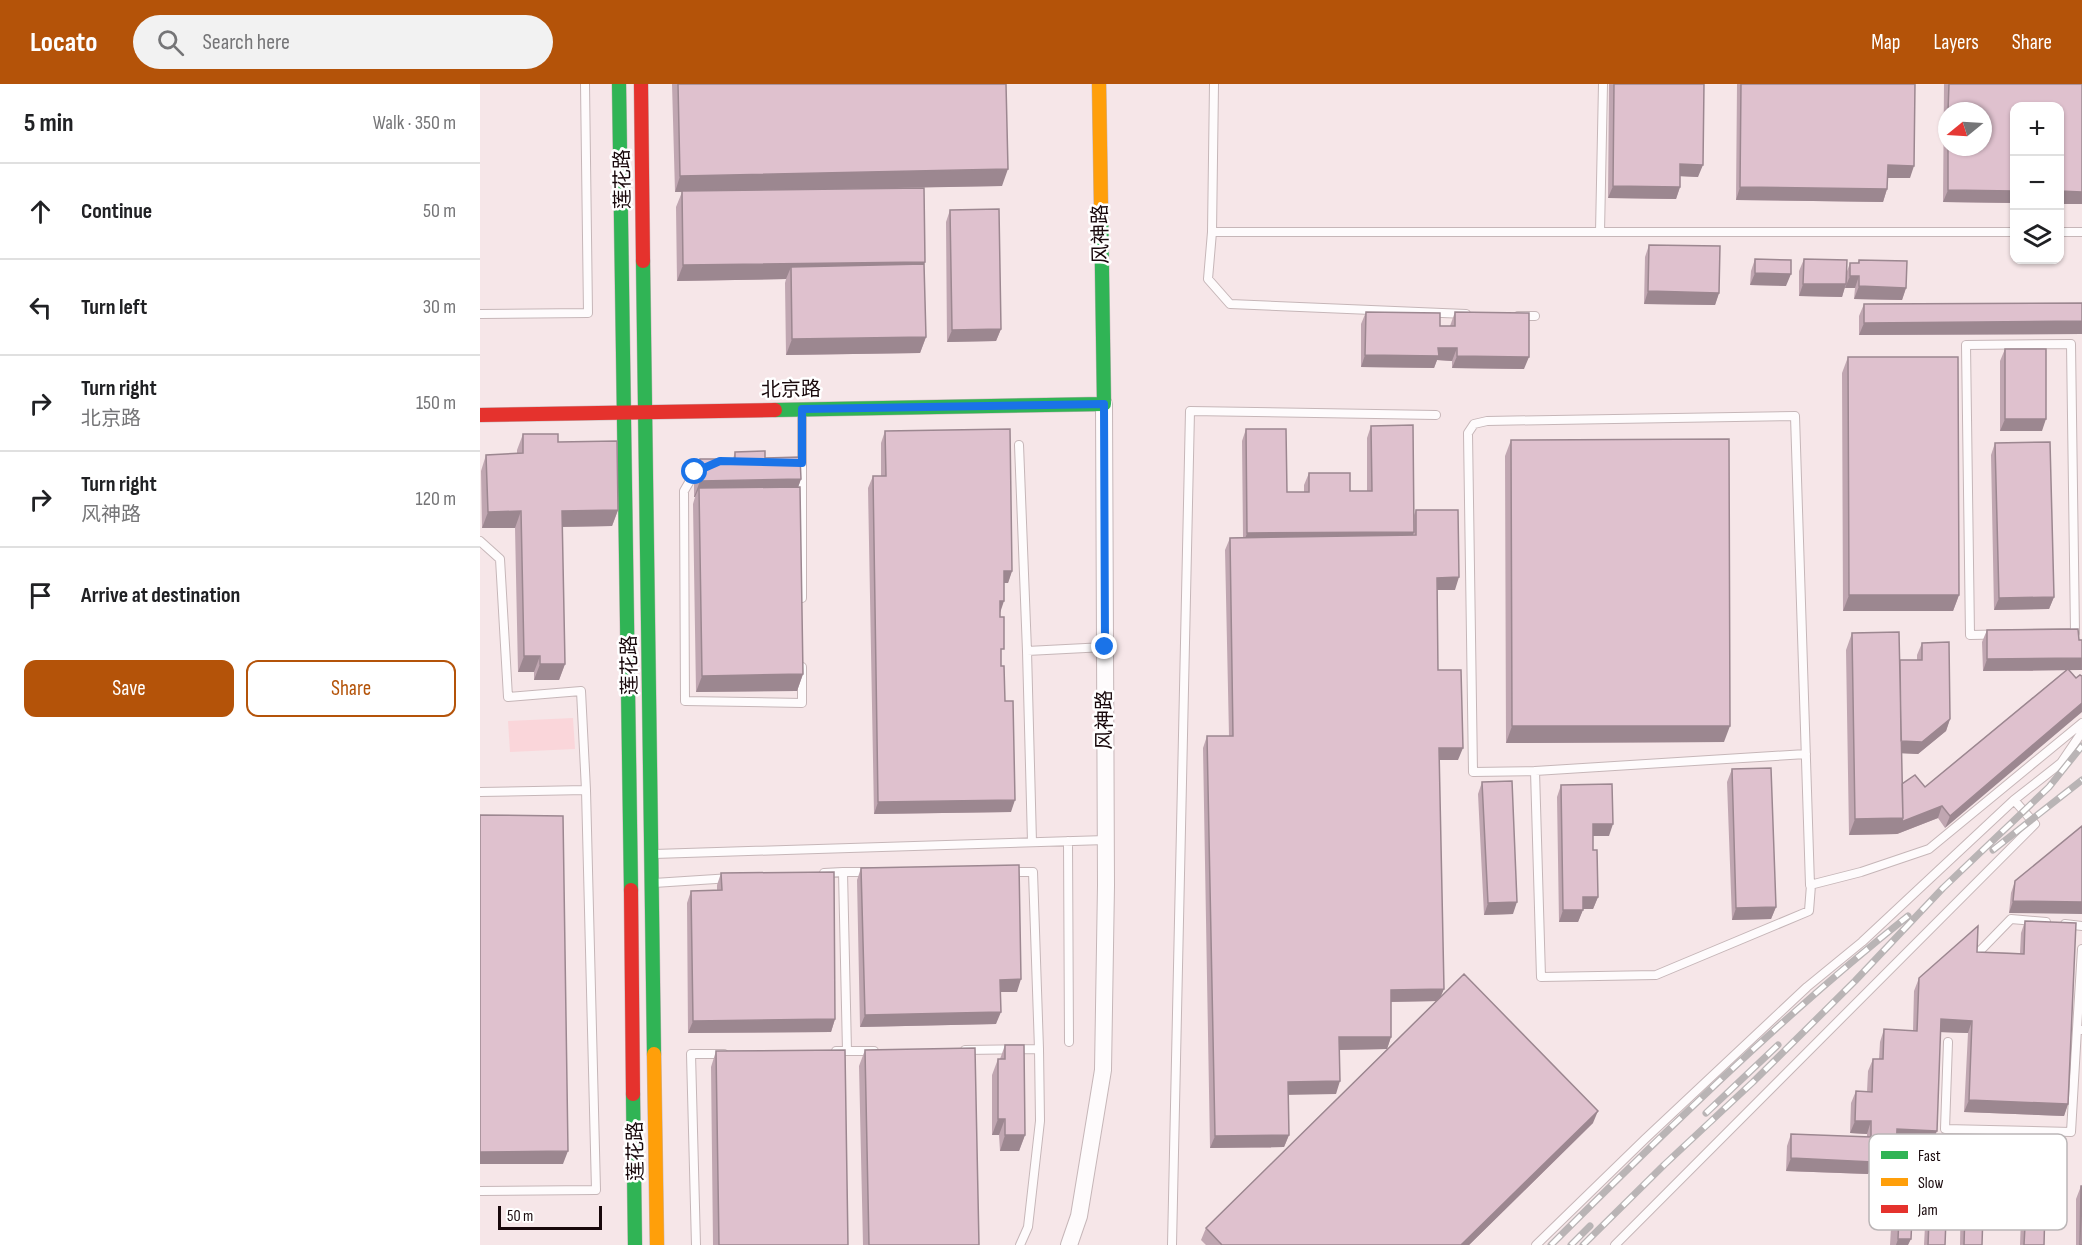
<!DOCTYPE html>
<html lang="en">
<head>
<meta charset="utf-8">
<style>
	:root { --surface:#fff; --page:#f2f2f2; --text:#202124; --muted:#757577; --line:#e0e0e0; --accent:#b45309 }
	body { margin:0; font-family:"Sofia Sans Condensed","Noto Sans SC",sans-serif; background:var(--page); color:var(--text) }
	.controls { position:absolute; right:18px; top:18px; display:grid; overflow:hidden; border-radius:12px; box-shadow:0 2px 4px #0004 }
	.controls button { width:54px; height:54px; display:grid; place-items:center; padding:0; border:0; border-bottom:2px solid var(--line); background:var(--surface); color:var(--text); font:30px sans-serif }
	.compass { position:absolute; left:1458px; top:18px; width:54px; height:54px; border-radius:50%; background:var(--surface); box-shadow:0 2px 4px #0004; rotate:252deg }
	.scale { position:absolute; left:18px; bottom:15px; width:104px; box-sizing:border-box; padding-left:6px; border:3px solid #18080b; border-top:0; font-size:16px; line-height:21px; white-space:nowrap; color:#18080b; -webkit-text-stroke:4px #fff; paint-order:stroke }
	.stop { position:absolute; width:18px; height:18px; margin:-14px; border:4px solid #1a73e8; border-radius:50%; background:#fff }
	.stop.end { background:#1a73e8; border-color:#fff; box-shadow:0 2px 6px #0008 }
	.list { margin:0; padding:0; list-style:none }
	h2 { display:flex; justify-content:space-between; align-items:center; height:78px; margin:0; padding:0 24px; font-size:26px }
	h2 small { font-size:20px; font-weight:400; color:var(--muted) }
	.list li { display:grid; grid-template-columns:39px 1fr auto; gap:18px; align-items:center; box-sizing:border-box; height:96px; padding:0 24px; border-top:2px solid var(--line) }
	.list b { display:block; font-size:22px; white-space:nowrap }
	.list p { margin:0; font-size:20px; white-space:nowrap; color:var(--muted) }
	.list em { font-size:20px; font-style:normal; color:var(--muted) }
	.actions { display:flex; gap:12px; padding:18px 24px }
	.actions a { flex:1; padding:14px 0; border:2px solid var(--accent); border-radius:12px; text-align:center; font-size:21px; color:var(--accent) }
	.actions .main { background:var(--accent); color:#fff }
	.icon { flex:none; width:33px; height:33px; fill:none; stroke:currentColor; stroke-width:2; stroke-linecap:round; stroke-linejoin:round }
	.map { position:relative; flex:none; width:1602px; height:1161px; overflow:hidden }
	header { display:flex; align-items:center; gap:36px; box-sizing:border-box; height:84px; padding:0 30px; background:var(--accent); color:#fff }
	header strong { font-size:28px }
	nav { display:flex; gap:33px; margin-inline-start:auto; font-size:21px }
	.search { width:420px; height:54px; background:var(--page); display:flex; align-items:center; gap:15px; box-sizing:border-box; padding:0 21px; border-radius:33px; color:var(--muted); font-size:22px }
	main { display:flex }
	aside { flex:1; background:var(--surface) }
	.map>svg:first-child { display:block }
	.park { fill:#fad6da }
	.lines { fill:none; stroke-linecap:round; stroke-linejoin:round }
	.lane-casing { stroke:#c6b6b8; stroke-width:10 }
	.street-casing { stroke:#c6b6b8; stroke-width:18 }
	.fast-casing { stroke:#c6b6b8; stroke-width:15 }
	.slow-casing { stroke:#c6b6b8; stroke-width:15 }
	.jam-casing { stroke:#c6b6b8; stroke-width:15 }
	.lane { stroke:#fefbfc; stroke-width:8 }
	.street { stroke:#fefbfc; stroke-width:16 }
	.fast { stroke:#30b455; stroke-width:14 }
	.slow { stroke:#ff9f0a; stroke-width:14 }
	.jam { stroke:#e5322d; stroke-width:14 }
	.rail-casing { stroke:#b9b4b5; stroke-width:7 }
	.rail { stroke:#fff; stroke-width:4.5; stroke-dasharray:14; stroke-linecap:butt }
	.wall { fill:#c0a6b1; fill-rule:evenodd }
	.shaded-wall { fill:#9c8790 }
	.building { fill:#dfc1ce; stroke:#9c8790; stroke-width:1.5 }
	.route { stroke:#1a73e8; stroke-width:8 }
	.labels { text-anchor:middle; dominant-baseline:central; stroke-width:5; stroke-linejoin:round; paint-order:stroke }
	.street-label { font-size:20px; fill:#18080b; stroke:#fff }
	.key { fill:#fff; stroke:#bab5b6; stroke-width:1.5 }
	.key-label { font-size:16px; fill:#18080b }
</style>
</head>
<body>
<header>
<strong>Locato</strong>
<div class="search"><svg class="icon" aria-label="search" viewBox="0 0 24 24"><circle cx="10" cy="10" r="6"/><path d="M15 15l6 6"/></svg>Search here</div>
<nav><a>Map</a><a>Layers</a><a>Share</a></nav>
</header>
<main>
<aside>
<h2>5 min<small>Walk · 350 m</small></h2>
<ul class="list">
<li><svg class="icon" aria-label="ahead" viewBox="0 0 24 24"><path d="M12 20V5M6 11l6-6 6 6"/></svg><div><b>Continue</b></div><em>50 m</em></li>
<li><svg class="icon" aria-label="left" viewBox="0 0 24 24"><path d="M17 20v-9H6M10 6l-5 5 5 5"/></svg><div><b>Turn left</b></div><em>30 m</em></li>
<li><svg class="icon" aria-label="right" viewBox="0 0 24 24"><path d="M7 20v-9h11M14 6l5 5-5 5"/></svg><div><b>Turn right</b><p>北京路</p></div><em>150 m</em></li>
<li><svg class="icon" aria-label="right" viewBox="0 0 24 24"><path d="M7 20v-9h11M14 6l5 5-5 5"/></svg><div><b>Turn right</b><p>风神路</p></div><em>120 m</em></li>
<li><svg class="icon" aria-label="arrive" viewBox="0 0 24 24"><path d="M6 21V4h12l-3 4 3 4H6"/></svg><div><b>Arrive at destination</b></div></li>
</ul>
<div class="actions"><a class="main">Save</a><a>Share</a></div>
</aside>
<div class="map">
<svg width="1602" height="1161" viewBox="0 0 1602 1161">
	<rect width="100%" height="100%" fill="#f6e6e8"/>
	<path class="park" d="M93 634 95 665 30 668 28 637Z"/>
	<g class="lines">
		<g class="lane-casing">
			<path id="lane" d="M734 0 732 148H1534
				M732 148 728 195 750 220 986 230
				M1120 148 1123 0
				M1580 148H1602
				M0 230 108 229 105 0
				M1038 232H1055
				M1591 260 1595 549 1490 551 1486 261Z
				M322 325V514
				M539 361 547 567
				M225 384 215 388 204 407 205 617 322 619V583
				M0 457 20 475 28 613 101 607 106 706
				M1055 687 1326 670
				M0 708 106 706 116 1106 0 1107
				M588 757 589 958
				M552 758 547 567 625 563
				M174 770 626 756
				M363 788H391
				M529 788H553L559 965
				M344 789 363 788 367 967
				M174 799 251 794
				M1331 801 1329 827 1176 891 1061 893 1055 687 993 688 988 349 994 340 1007 337 1315 332 1330 801 1381 788 1449 765 1602 639
				M1585 840 1602 842
				M1495 872 1531 835 1566 838
				M1602 946 1597 945 1602 865
				M1468 958 1465 1045 1591 1048 1597 945
				M485 966 559 965 560 1037 548 1143 540 1161
				M356 967H394
				M216 1161 211 970H244
				M692 1161 710 327 956 331
				M1056 1161 1165 1055 1327 903 1382 858 1534 716 1581 679 1602 648
				M1135 1161 1555 740 1534 716"/>
		</g>
		<g class="street-casing">
			<path id="street" d="M589 1161 599 1132 623 986 626 801 624 320"/>
		</g>
		<g class="fast-casing">
			<path id="fast" d="M139 0 151 806
				M163 177 174 970
				M295 326 624 320 621 121
				M153 1010 155 1161"/>
		</g>
		<g class="slow-casing">
			<path id="slow" d="M619 0 621 121
				M174 970 177 1161"/>
		</g>
		<g class="jam-casing">
			<path id="jam" d="M161 0 163 177
				M0 331 295 326
				M151 806 153 1010"/>
		</g>
		<use href="#lane" class="lane"/>
		<use href="#street" class="street"/>
		<use href="#fast" class="fast"/>
		<use href="#slow" class="slow"/>
		<use href="#jam" class="jam"/>
		<g class="rail-casing">
			<path id="rail" d="M1513 766 1602 696
				M1226 1029 1298 961
				M1071 1161C1186 1047 1301 933 1428 832
				M1091 1161 1110 1142
				M1103 1161 1184 1081 1273 998 1375 897 1463 804 1569 703 1602 662"/>
		</g>
		<use href="#rail" class="rail"/>
	</g>
	<path class="wall" d="M192 0H526L522 102 321 105 444 180 446 253 440 269 306 271 305 199 306 195 197 197 196 123 202 108H195Z
		M1129 0H1224L1218 93 1200 92V103L1196 115 1128 114Z
		M1257 0H1435L1430 94H1407V105L1403 118 1256 116Z
		M1464 0H1602V120H1580L1534 22V119L1463 118ZM1467 27H1503V63H1467Z
		M470 126 521 245 516 257 467 258 466 138Z
		M1169 161 1239 209 1235 221 1164 220 1165 173Z
		M1275 175 1306 202 1270 201 1271 187Z
		M1324 175 1366 190 1370 179H1378L1379 176 1426 204 1422 216 1374 215 1375 204H1365V202L1362 213 1319 212V187Z
		M1602 219V250L1379 251V232L1384 220Z
		M886 228 960 242H970L975 228 1044 285 972 284V277L957 276 954 284 881 283V240Z
		M1525 265 1562 347H1520V277Z
		M1368 273 1479 511 1473 527H1363L1362 289Z
		M891 342 934 431 936 426 975 506H957L958 586 978 676H959L961 913 1113 1039 989 1161H726L721 1156 726 1144 956 917 911 918V953L907 965 859 966 856 1010H808L809 1051 804 1063 730 1064 723 664 727 652H749L745 466 750 454 763 453 762 357 766 345 807 408H824V401L829 389 870 407H887V354Z
		M405 347 532 487 528 499H524L520 528 521 582 525 617 531 728 394 730 388 404 393 392H401V359Z
		M43 350 78 358 138 426 132 442 82 443 85 580 79 596H54V588H38L35 444H2L1 387 6 371 37 369V366Z
		M1031 356 1244 658 1026 659 1025 372Z
		M1515 359 1574 513 1569 525 1514 526 1511 371Z
		M255 368 285 374 321 395 318 403 323 590 317 607 216 608 213 420 215 413H214V392L220 375H253Z
		M1507 546 1602 556V586H1589L1465 744 1458 734 1417 750 1369 751 1366 566 1372 549 1420 576H1437V571L1442 559 1470 635 1466 647 1438 670 1422 669V700L1445 703 1586 586 1503 587 1502 558Z
		M1252 685 1296 823 1291 835 1252 836 1247 698Z
		M1002 698 1033 830 1004 831 998 710Z
		M1081 701 1129 752H1113V766L1118 813 1113 825H1103L1098 838H1079L1077 713Z
		M1602 742 1529 829 1531 809 1535 797Z
		M381 784 537 908H520L516 940 380 943 377 796Z
		M241 789 355 935 351 948 208 949 207 819 211 807 237 806V801Z
		M1545 837 1588 1020 1584 1032 1484 1028 1488 949 1461 948 1452 1059 1417 1058 1412 1084 1391 1083 1388 1090 1306 1087 1307 1062 1311 1050 1387 1053V1050L1370 1049 1371 1019 1376 1007 1387 1008 1388 987 1393 975H1399L1400 958 1404 945 1433 947 1434 907 1439 894 1497 868 1540 869 1541 849Z
		M525 961 545 1051 539 1067H520L519 1051H512V991L518 975H520Z
		M385 966 499 1161H383L379 982Z
		M236 967 368 1161H233L231 983Z
		M1422 1068 1433 1099 1436 1091 1481 1111 1476 1123H1466L1465 1161H1444L1446 1122H1432L1428 1161H1410L1414 1092Z
		M1486 1095 1502 1161H1480L1481 1107Z
		M1601 1102 1602 1161H1596V1115Z
		M1546 1122 1564 1161H1540L1541 1134Z"/>
	<path class="shaded-wall" d="M1200 80 1223 81 1218 93 1196 92Z
		M1408 81 1434 82 1430 94H1403Z
		M528 85 522 102 195 108 200 92Z
		M1133 102 1200 103 1196 115 1128 114Z
		M1260 103 1407 105 1403 118 1256 116Z
		M1468 106 1534 107V119L1463 118Z
		M1580 107 1602 108V120H1580Z
		M445 178 439 194 311 183 306 195 197 197 203 181Z
		M1275 189 1311 190 1306 202 1270 201Z
		M1370 192H1379L1375 204H1365Z
		M1323 200H1366L1362 213 1319 212Z
		M1379 202 1426 204 1422 216 1374 215Z
		M1168 207 1239 209 1235 221 1164 220Z
		M1602 237V250L1379 251 1384 239Z
		M521 245 516 257 467 258 472 246Z
		M446 253 440 269 306 271 312 255Z
		M958 264H977L972 277 957 276 954 284 881 283 885 271Z
		M977 272 1049 273 1044 285 972 284Z
		M1525 335H1566L1562 347H1520Z
		M321 395 315 412 219 404 215 413H214L220 397Z
		M138 426 132 442 76 443 82 427Z
		M41 427 35 444H2L8 428Z
		M934 448 930 460 763 461 767 449Z
		M524 487H532L528 499H519Z
		M979 493 975 506H952L957 494Z
		M1369 511H1479L1473 527H1363Z
		M1574 513 1569 525 1514 526 1519 514Z
		M520 517H524L520 529Z
		M44 572H60L54 588H38Z
		M1602 574V586L1503 587 1507 575Z
		M60 580H85L79 596H54Z
		M323 590 317 607 216 608 222 592Z
		M1602 619V628L1465 744 1470 732Z
		M1470 635 1466 647 1438 670 1415 669 1420 657Z
		M1032 642H1250L1244 658 1026 659Z
		M959 664H983L978 676H955Z
		M535 716 531 728 394 730 398 718Z
		M1462 722 1458 734 1417 750 1369 751 1375 735Z
		M1113 740H1133L1129 752H1108Z
		M1103 813H1118L1113 825H1098Z
		M1533 817 1602 818V830L1529 829Z
		M1037 818 1033 830 1004 831 1008 819Z
		M1296 823 1291 835 1252 836 1256 824Z
		M1083 826H1103L1098 838H1079Z
		M541 895 537 908H515L520 896Z
		M964 905 959 917 906 918 911 906Z
		M521 928 516 940 380 943 385 931Z
		M355 935 351 948 208 949 213 937Z
		M1461 935 1492 937 1488 949 1457 948Z
		M859 953H911L907 965 855 966Z
		M860 997 856 1010 803 1011 808 998Z
		M1489 1016 1588 1020 1584 1032 1484 1028Z
		M1118 1027 1113 1039 989 1161H981Z
		M518 1035H525L519 1051H512Z
		M1375 1037H1391L1387 1050 1370 1049Z
		M1417 1045 1457 1047 1452 1059 1413 1057Z
		M525 1051H545L539 1067H520Z
		M809 1051 804 1063 730 1064 735 1052Z
		M88 1067 83 1080H0V1068Z
		M1393 1071 1416 1072 1412 1084 1391 1083 1388 1090 1306 1087 1311 1074Z
		M1436 1110H1450L1446 1122H1431Z
		M1467 1110 1481 1111 1476 1123 1462 1122Z
		M1418 1155H1431L1428 1161H1416Z"/>
	<path class="building" d="M198 0H526L528 85 200 92Z
		M1134 0H1224L1223 81 1200 80V103L1133 102Z
		M1261 0H1435L1434 82 1408 81 1407 105 1260 103Z
		M1469 0H1602V108L1580 107V22H1534V107L1468 106V63H1503V27H1468Z
		M444 104 445 178 203 181 202 107Z
		M519 125 521 245 472 246 470 126Z
		M1169 161 1240 162 1239 209 1168 207Z
		M1275 175 1311 176V190L1275 189Z
		M1324 175 1367 176 1366 200H1323Z
		M1379 176 1427 177 1426 204 1379 202V192H1370V179H1379Z
		M444 180 446 253 312 255 311 183Z
		M1602 219V237L1384 239V220Z
		M886 228 960 229V242H975V228L1049 229V273L977 272V264H958L959 272 885 271Z
		M1525 265H1566V335H1525Z
		M1368 273H1478L1479 511H1369Z
		M933 341 934 448 767 449 766 345H806L807 408H829V389H870V407H892L891 342Z
		M530 345 532 487H524V517H520V533H524V565H521V582H524L525 617H533L535 716 398 718 393 392H406L405 347Z
		M43 350H78V358L137 357 138 426 82 427 85 580H60V572H44L41 427 8 428 6 371 43 369Z
		M1249 355 1250 642H1032L1031 356Z
		M1570 358 1574 513 1519 514 1515 359Z
		M285 367V374L320 373 321 395 220 397V375H255V368Z
		M320 403 323 590 222 592 219 404Z
		M936 426H978L979 493 957 494 958 586H981L983 664H959L964 905 911 906V953H859L860 997 808 998 809 1051 735 1052 727 652H753L750 454 936 451Z
		M1598 545 1599 556H1602V574L1507 575V546Z
		M1419 548 1423 734 1375 735 1372 549Z
		M1469 558 1470 635 1442 658 1421 657 1420 576H1442V559Z
		M1588 585 1596 594 1600 591 1602 592V619L1470 732 1462 722 1421 738 1423 734 1422 700 1435 691 1445 703Z
		M1291 684 1296 823 1256 824 1252 685Z
		M1032 697 1037 818 1008 819 1002 698Z
		M1132 700 1133 740H1113V766H1117L1118 813H1103V826H1083L1081 701Z
		M0 731 83 732 88 1067 0 1068Z
		M1602 742V818L1533 817 1535 797Z
		M539 781 541 895 520 896 521 928 385 931 381 784Z
		M354 788 355 935 213 937 211 807 242 806 241 789Z
		M1545 837 1596 839 1588 1020 1489 1016 1492 937 1461 935 1457 1047 1417 1045 1416 1072 1393 1071V1078L1311 1074V1050L1391 1053V1037H1375L1376 1007 1392 1008 1393 975H1403L1404 945 1437 947 1439 894 1498 842 1497 868 1544 870Z
		M984 890 1118 1027 981 1161H742L726 1144Z
		M525 961H544L545 1051H525V1035H518V975H525Z
		M495 964 499 1161H389L385 966Z
		M365 966 368 1161H239L236 967Z
		M1422 1068 1435 1069 1431 1155H1418Z
		M1436 1091 1481 1093V1111L1467 1110 1465 1161H1448L1450 1110H1436Z
		M1486 1095 1504 1096 1502 1161H1484Z
		M1601 1102H1602V1161H1600Z
		M1546 1122 1565 1123 1564 1161H1544Z"/>
	<g class="lines">
		<path class="route" d="M215 388 240 377 322 379V325L624 320 625 563"/>
	</g>
	<g class="labels">
		<g class="street-label">
			<text transform="translate(143 95) rotate(-91)">莲花路</text>
			<text transform="translate(621 150) rotate(-91)">风神路</text>
			<text transform="translate(311 306) rotate(-1)">北京路</text>
			<text transform="translate(150 581) rotate(-91)">莲花路</text>
			<text transform="translate(625 636) rotate(-90)">风神路</text>
			<text transform="translate(156 1067) rotate(-91)">莲花路</text>
		</g>
	</g>
	<rect x="1389" y="1050" width="198" height="96" rx="9" class="key"/>
	<rect x="1401" y="1067" width="27" height="8" fill="#30b455"/>
	<rect x="1401" y="1094" width="27" height="8" fill="#ff9f0a"/>
	<rect x="1401" y="1121" width="27" height="8" fill="#e5322d"/>
	<g class="key-label">
		<text x="1438" y="1077">Fast</text>
		<text x="1438" y="1104">Slow</text>
		<text x="1438" y="1131">Jam</text>
	</g>
</svg>
<div class="controls">
<button>+</button>
<button>−</button>
<button><svg class="icon" aria-label="layers" viewBox="0 0 24 24"><path d="M12 4l9 5-9 5-9-5zM3 14l9 5 9-5"/></svg></button>
</div>
<svg class="compass" viewBox="-18 -18 36 36"><path d="M0-13l5 13h-10z" fill="#e53935"/><path d="M0 13l5-13h-10z" fill="#757577"/></svg>
<div class="scale">50 m</div>
<div class="stop" style="left:215px;top:388px"></div>
<div class="stop end" style="left:625px;top:563px"></div>
</div>
</main>
</body>
</html>
